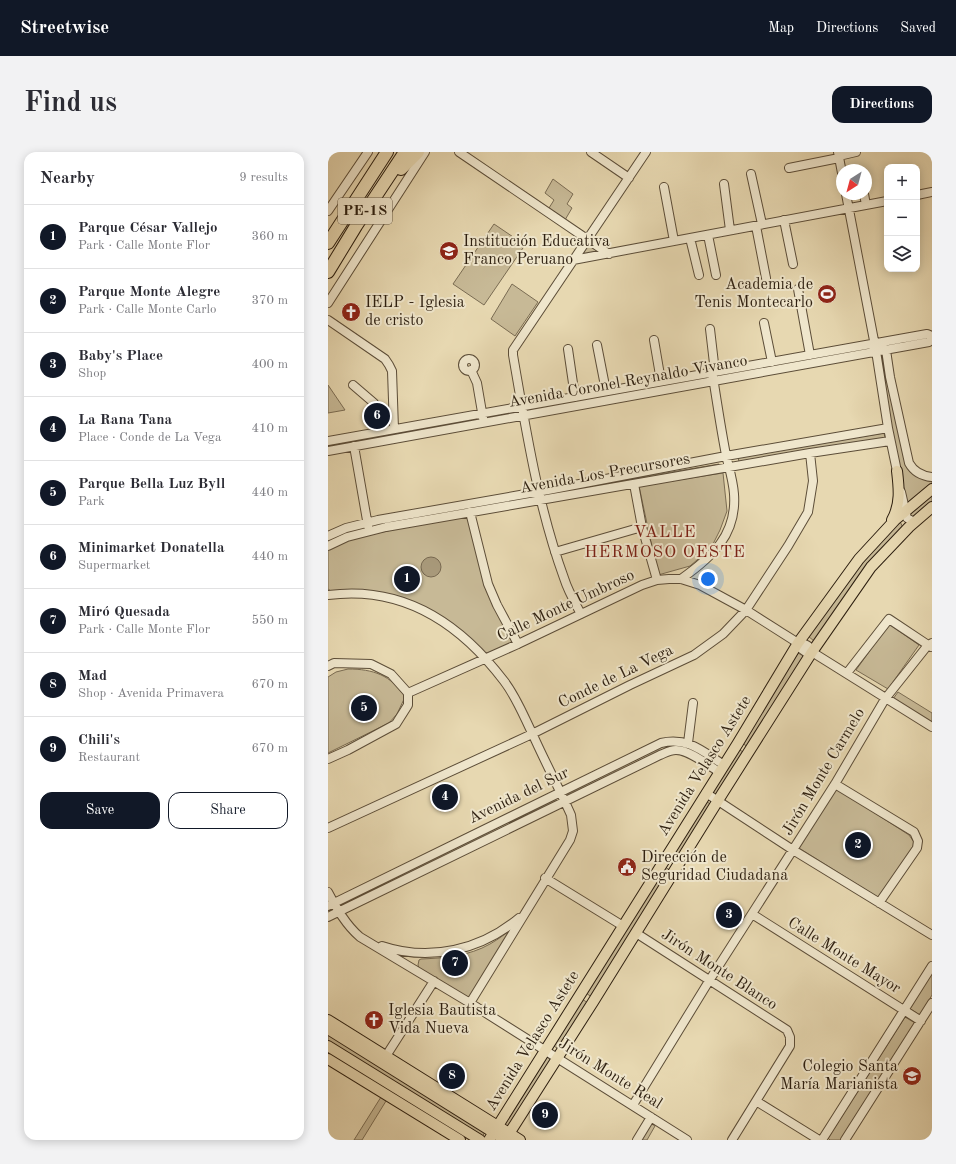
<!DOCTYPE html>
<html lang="en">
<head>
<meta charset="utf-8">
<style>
	:root { --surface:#fff; --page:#f2f2f3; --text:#2b2b33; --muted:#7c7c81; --line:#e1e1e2; --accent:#111827 }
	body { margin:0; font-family:"Old Standard TT",serif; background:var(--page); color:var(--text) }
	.controls { position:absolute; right:12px; top:12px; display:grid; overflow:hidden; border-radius:8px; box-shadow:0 2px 10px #0003 }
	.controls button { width:36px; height:36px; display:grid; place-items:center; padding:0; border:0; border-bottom:1px solid var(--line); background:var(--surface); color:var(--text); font:20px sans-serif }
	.compass { position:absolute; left:508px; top:12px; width:36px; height:36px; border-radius:50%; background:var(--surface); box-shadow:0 2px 10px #0003; rotate:216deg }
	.you { position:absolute; left:380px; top:427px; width:14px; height:14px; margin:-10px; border:3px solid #fff; border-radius:50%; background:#1a73e8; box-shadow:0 0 0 6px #1a73e833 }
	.badge { display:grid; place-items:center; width:26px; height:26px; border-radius:50%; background:var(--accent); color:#fff; font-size:13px; font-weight:700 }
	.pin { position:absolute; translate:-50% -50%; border:2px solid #fff; box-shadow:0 1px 4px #0006 }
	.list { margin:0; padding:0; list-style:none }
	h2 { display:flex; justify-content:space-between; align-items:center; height:52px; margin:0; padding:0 16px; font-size:17px }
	h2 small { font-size:13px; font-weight:400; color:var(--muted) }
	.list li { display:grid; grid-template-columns:26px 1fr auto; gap:12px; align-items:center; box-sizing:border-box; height:64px; padding:0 16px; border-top:1px solid var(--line) }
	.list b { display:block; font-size:15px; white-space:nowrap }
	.list p { margin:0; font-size:13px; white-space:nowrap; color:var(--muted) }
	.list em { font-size:13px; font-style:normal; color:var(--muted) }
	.actions { display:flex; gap:8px; padding:12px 16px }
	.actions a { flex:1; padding:9px 0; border:1px solid var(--accent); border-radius:12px; text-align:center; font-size:14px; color:var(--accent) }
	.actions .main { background:var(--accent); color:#fff }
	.icon { flex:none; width:22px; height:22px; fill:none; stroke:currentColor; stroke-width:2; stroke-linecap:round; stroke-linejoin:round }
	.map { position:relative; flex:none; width:604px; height:988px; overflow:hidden; border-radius:12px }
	header { display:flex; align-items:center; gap:24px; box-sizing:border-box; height:56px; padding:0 20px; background:var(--accent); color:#fff }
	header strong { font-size:19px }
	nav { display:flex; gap:22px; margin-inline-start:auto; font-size:14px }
	.intro { display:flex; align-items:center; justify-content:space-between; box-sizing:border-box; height:96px; padding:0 24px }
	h1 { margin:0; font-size:28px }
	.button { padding:10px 18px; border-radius:12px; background:var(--accent); color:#fff; font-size:14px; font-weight:700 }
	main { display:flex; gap:24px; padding:0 24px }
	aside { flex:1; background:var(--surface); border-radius:12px; box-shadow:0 2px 10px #0003 }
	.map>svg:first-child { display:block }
	.green { fill:#c7b996; stroke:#7a6c53 }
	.water { fill:#a8997a; stroke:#776850 }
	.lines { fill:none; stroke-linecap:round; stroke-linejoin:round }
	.minor-casing { stroke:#5c4d38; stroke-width:10 }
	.major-casing { stroke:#2d1f10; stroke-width:12 }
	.highway-casing { stroke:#2d1f10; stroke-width:14 }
	.minor { stroke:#efe6cc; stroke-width:8 }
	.major { stroke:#e7d8b1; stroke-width:10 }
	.highway { stroke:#e7d8b1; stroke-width:12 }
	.labels { text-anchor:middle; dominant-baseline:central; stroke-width:4; stroke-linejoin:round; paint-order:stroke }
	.shield { fill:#efe6cc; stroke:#675b48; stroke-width:1 }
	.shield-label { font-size:15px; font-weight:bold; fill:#2d1f10 }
	.poi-label { font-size:16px; fill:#2d1f10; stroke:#efe6cc; text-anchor:start }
	.street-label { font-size:16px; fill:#2d1f10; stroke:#efe6cc }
	.neighbourhood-label { font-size:17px; letter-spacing:1px; fill:#7a1f14; stroke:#efe6cc }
</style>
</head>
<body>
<header>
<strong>Streetwise</strong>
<nav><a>Map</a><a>Directions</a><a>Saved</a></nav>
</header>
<div class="intro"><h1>Find us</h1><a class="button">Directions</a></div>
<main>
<aside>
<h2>Nearby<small>9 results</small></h2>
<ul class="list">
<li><span class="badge">1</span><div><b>Parque César Vallejo</b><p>Park · Calle Monte Flor</p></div><em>360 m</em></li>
<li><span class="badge">2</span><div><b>Parque Monte Alegre</b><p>Park · Calle Monte Carlo</p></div><em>370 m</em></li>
<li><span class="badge">3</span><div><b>Baby's Place</b><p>Shop</p></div><em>400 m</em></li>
<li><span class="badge">4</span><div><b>La Rana Tana</b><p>Place · Conde de La Vega</p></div><em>410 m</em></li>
<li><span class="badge">5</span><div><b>Parque Bella Luz Byll</b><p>Park</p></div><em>440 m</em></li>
<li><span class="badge">6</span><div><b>Minimarket Donatella</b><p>Supermarket</p></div><em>440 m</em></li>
<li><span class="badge">7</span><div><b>Miró Quesada</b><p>Park · Calle Monte Flor</p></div><em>550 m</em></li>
<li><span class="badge">8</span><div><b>Mad</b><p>Shop · Avenida Primavera</p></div><em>670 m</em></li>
<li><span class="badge">9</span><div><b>Chili's</b><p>Restaurant</p></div><em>670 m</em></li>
</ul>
<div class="actions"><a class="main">Save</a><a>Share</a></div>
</aside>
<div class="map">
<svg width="604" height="988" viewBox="0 0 604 988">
	<rect width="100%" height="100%" fill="#e7d8b1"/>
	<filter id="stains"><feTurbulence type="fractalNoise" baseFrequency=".005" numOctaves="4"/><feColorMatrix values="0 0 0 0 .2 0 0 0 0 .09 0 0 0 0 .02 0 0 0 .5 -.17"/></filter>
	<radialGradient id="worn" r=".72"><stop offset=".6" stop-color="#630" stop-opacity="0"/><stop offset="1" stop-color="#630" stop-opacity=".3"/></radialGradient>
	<path class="green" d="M225 27 245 42 239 52 244 56 237 68 221 56 226 48 217 41Z
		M166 72 197 93 156 153 125 132Z
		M261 91 273 100 251 105Z
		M184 132 210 150 187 184 163 167Z
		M552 205 557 207 576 301 597 328 604 330V332L579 352 550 207Z
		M0 233 17 258 0 261Z
		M556 281 557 286 411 310 410 305Z
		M391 312V315L308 328V326Z
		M395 321 399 359 392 378 383 396 362 414 330 423 311 334Z
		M604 341V352L586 366 581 365 582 359Z
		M140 362 153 417 185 491 158 503 79 448 3 439 0 437V398L26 386Z
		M571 367 575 376 486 489 480 484 532 410Z
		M561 472 591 493 560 537 528 518Z
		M470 501 477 505 420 595 414 591Z
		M20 517C45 517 63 523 77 545L69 562 61 571 0 601V525L8 520Z
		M570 540 604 561V572L565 547Z
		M410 597 417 601 388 646 381 641Z
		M508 636 581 683 586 690 585 696 551 746 471 696Z
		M378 649 385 654 347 713 340 708Z
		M336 714 343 719 265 846 258 841Z
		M186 776 142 847 91 816 90 813 91 808 93 807C117 806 141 804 162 792 171 787 178 781 186 776Z
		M604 820V843L592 863 581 856Z
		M254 847 260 851 229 896 224 893Z
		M577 865 587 871 513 988H502L500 986Z
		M0 882 157 980 154 985 0 890Z
		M219 905 223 908 180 977 176 974Z
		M53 945 58 949 34 988H26Z
		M319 969 327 974 319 988H308Z"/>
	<path class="water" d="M93 415a10 10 0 1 1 20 0a10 10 0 1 1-20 0Z"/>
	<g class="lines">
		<g class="minor-casing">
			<path id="minor" d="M131 0 281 102
				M263 0 301 26
				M510 0 514 21
				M511 4 528 0
				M461 16 511 6
				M423 22 434 72
				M396 32 402 78
				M336 35 346 89
				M518 42 548 199 560 276 570 324
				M536 42 538 53
				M589 43 604 40
				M0 59 40 0
				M456 68 465 112
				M428 74 438 126
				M380 83 388 123
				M362 86 371 123
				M245 108 559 49
				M470 137 482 203
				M0 151 97 0
				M0 168 57 207 61 213 64 219 66 277
				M436 171 444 210
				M382 177 387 220
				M326 188 333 229
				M269 193 278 239
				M554 196 558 198 562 225 581 311C586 320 594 324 604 325
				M240 197 247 245
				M135 213a6 6 0 1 1 12 0a6 6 0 1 1-12 0Z
				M143 218 149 231 155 266
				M25 233 46 251 53 279
				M0 289 599 182 604 184
				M26 294 40 374
				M0 299 601 190 604 187
				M306 332 314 375 329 428
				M573 340 579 366 586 370
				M142 360 160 432 169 453 190 492
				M0 384 18 376 50 368 220 338 398 304 560 276
				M0 394 19 385 58 375 482 301 562 289
				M227 400 314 375
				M353 427C384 405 409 383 406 342 405 328 401 316 398 303 393 277 389 251 385 225
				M0 443C75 433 132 471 176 529 189 546 196 565 205 583 217 610 231 636 243 663L245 679 242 688 142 851
				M253 462C247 451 240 439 236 426 210 355 198 278 185 203V198L318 0
				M470 491 472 496 479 501 484 500
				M0 514 6 511 43 512 63 522 80 541V553L68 572 20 598 0 607
				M519 521 561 467 603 495
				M80 541 190 492 314 433 329 428 341 427H353L372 433 418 458 470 491C477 491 482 494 484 500L604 575
				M360 591 365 551
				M507 632 586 680 590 689 589 696 551 751
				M378 641 465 698 604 783
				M0 676 204 582 302 533 366 503 395 482 418 458 460 394 480 360 485 329 482 301
				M217 726 295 774
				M0 740C9 757 18 773 32 785L142 851 359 988
				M0 754 333 591C360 585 374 599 396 613
				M424 762 593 869
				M0 765 332 603C337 601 342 598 348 598 361 598 380 613 391 620
				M308 781 459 878 462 885V894L404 988
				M54 794C102 810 153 798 191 766
				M58 904 106 829
				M428 949 491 988
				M305 953 381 829 507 632 557 547 600 493 604 491
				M309 988 323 965
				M494 988 604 814
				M517 988 604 851"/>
		</g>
		<g class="major-casing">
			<path id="major" d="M564 368C573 352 571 336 569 319
				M0 868 192 988
				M0 877 171 984
				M0 894 152 988
				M0 907 132 988
				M161 988 410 591 470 491 531 407 567 368 604 337
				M177 988 265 850 394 642 484 500 543 415 581 375 604 355"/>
		</g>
		<g class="highway-casing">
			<path id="highway" d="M73 17 90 0
				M0 91 59 0
				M0 120 28 74 77 0"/>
		</g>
		<use href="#minor" class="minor"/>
		<use href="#major" class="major"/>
		<use href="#highway" class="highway"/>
	</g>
	<defs>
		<g id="school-disc" transform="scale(1)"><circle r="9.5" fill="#8f2418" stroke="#efe6cc"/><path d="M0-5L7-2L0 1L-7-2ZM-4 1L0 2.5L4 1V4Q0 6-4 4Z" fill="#fff"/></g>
		<g id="stadium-disc" transform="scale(1)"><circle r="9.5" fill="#8f2418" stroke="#efe6cc"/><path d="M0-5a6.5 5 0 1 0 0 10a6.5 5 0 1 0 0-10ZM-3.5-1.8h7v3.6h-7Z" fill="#fff"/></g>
		<g id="church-disc" transform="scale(1)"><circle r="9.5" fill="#8f2418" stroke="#efe6cc"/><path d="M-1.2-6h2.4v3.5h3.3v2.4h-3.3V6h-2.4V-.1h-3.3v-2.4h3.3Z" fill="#fff"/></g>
		<g id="civic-disc" transform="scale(1)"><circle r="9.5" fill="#8f2418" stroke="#efe6cc"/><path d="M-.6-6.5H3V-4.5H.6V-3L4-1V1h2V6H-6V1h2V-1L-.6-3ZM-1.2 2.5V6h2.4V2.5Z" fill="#fff"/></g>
	</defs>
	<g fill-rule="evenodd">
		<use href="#school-disc" x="121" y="99"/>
		<use href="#stadium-disc" x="499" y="142"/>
		<use href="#church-disc" x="23" y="160"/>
		<use href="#civic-disc" x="299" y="715"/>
		<use href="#church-disc" x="46" y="868"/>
		<use href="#school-disc" x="584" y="924"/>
	</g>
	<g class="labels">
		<rect class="shield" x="10" y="46" width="54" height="26" rx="3"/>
		<g class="shield-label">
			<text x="37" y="59">PE-1S</text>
		</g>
		<g class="poi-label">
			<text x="135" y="90">Institución Educativa<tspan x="135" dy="18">Franco Peruano</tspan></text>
			<text x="485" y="133" text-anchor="end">Academia de<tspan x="485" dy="18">Tenis Montecarlo</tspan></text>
			<text x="37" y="151">IELP - Iglesia<tspan x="37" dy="18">de cristo</tspan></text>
			<text x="313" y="706">Dirección de<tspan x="313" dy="18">Seguridad Ciudadana</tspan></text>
			<text x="60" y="859">Iglesia Bautista<tspan x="60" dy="18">Vida Nueva</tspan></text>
			<text x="570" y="915" text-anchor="end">Colegio Santa<tspan x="570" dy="18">María Marianista</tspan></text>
		</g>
		<g class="street-label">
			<text transform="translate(300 230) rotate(-10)">Avenida Coronel Reynaldo Vivanco</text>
			<text transform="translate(277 322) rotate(-10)">Avenida Los Precursores</text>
			<text transform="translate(238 454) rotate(-25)">Calle Monte Umbroso</text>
			<text transform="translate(288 525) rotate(-26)">Conde de La Vega</text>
			<text transform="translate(377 614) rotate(-58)">Avenida Velasco Astete</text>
			<text transform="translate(496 620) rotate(-59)">Jirón Monte Carmelo</text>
			<text transform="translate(191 644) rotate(-26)">Avenida del Sur</text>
			<text transform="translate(516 804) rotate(32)">Calle Monte Mayor</text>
			<text transform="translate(391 818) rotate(33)">Jirón Monte Blanco</text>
			<text transform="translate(205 889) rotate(-58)">Avenida Velasco Astete</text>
			<text transform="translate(282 922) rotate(32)">Jirón Monte Real</text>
		</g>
		<g class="neighbourhood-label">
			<text x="337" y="380">VALLE<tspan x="337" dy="20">HERMOSO OESTE</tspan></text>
		</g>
	</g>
	<rect width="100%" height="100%" filter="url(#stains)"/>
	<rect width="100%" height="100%" fill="url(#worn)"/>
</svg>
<div class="controls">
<button>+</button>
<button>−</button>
<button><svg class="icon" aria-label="layers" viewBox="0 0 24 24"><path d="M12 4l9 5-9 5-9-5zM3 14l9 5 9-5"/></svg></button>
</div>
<svg class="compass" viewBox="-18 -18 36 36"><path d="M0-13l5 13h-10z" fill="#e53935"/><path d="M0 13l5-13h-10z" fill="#7c7c81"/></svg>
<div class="you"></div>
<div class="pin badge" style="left:79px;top:427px">1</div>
<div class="pin badge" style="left:530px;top:693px">2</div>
<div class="pin badge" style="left:401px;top:763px">3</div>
<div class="pin badge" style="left:117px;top:645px">4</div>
<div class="pin badge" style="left:36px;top:556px">5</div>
<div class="pin badge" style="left:49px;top:264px">6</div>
<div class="pin badge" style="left:127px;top:811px">7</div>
<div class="pin badge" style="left:124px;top:924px">8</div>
<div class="pin badge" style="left:217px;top:963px">9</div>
</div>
</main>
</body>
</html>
